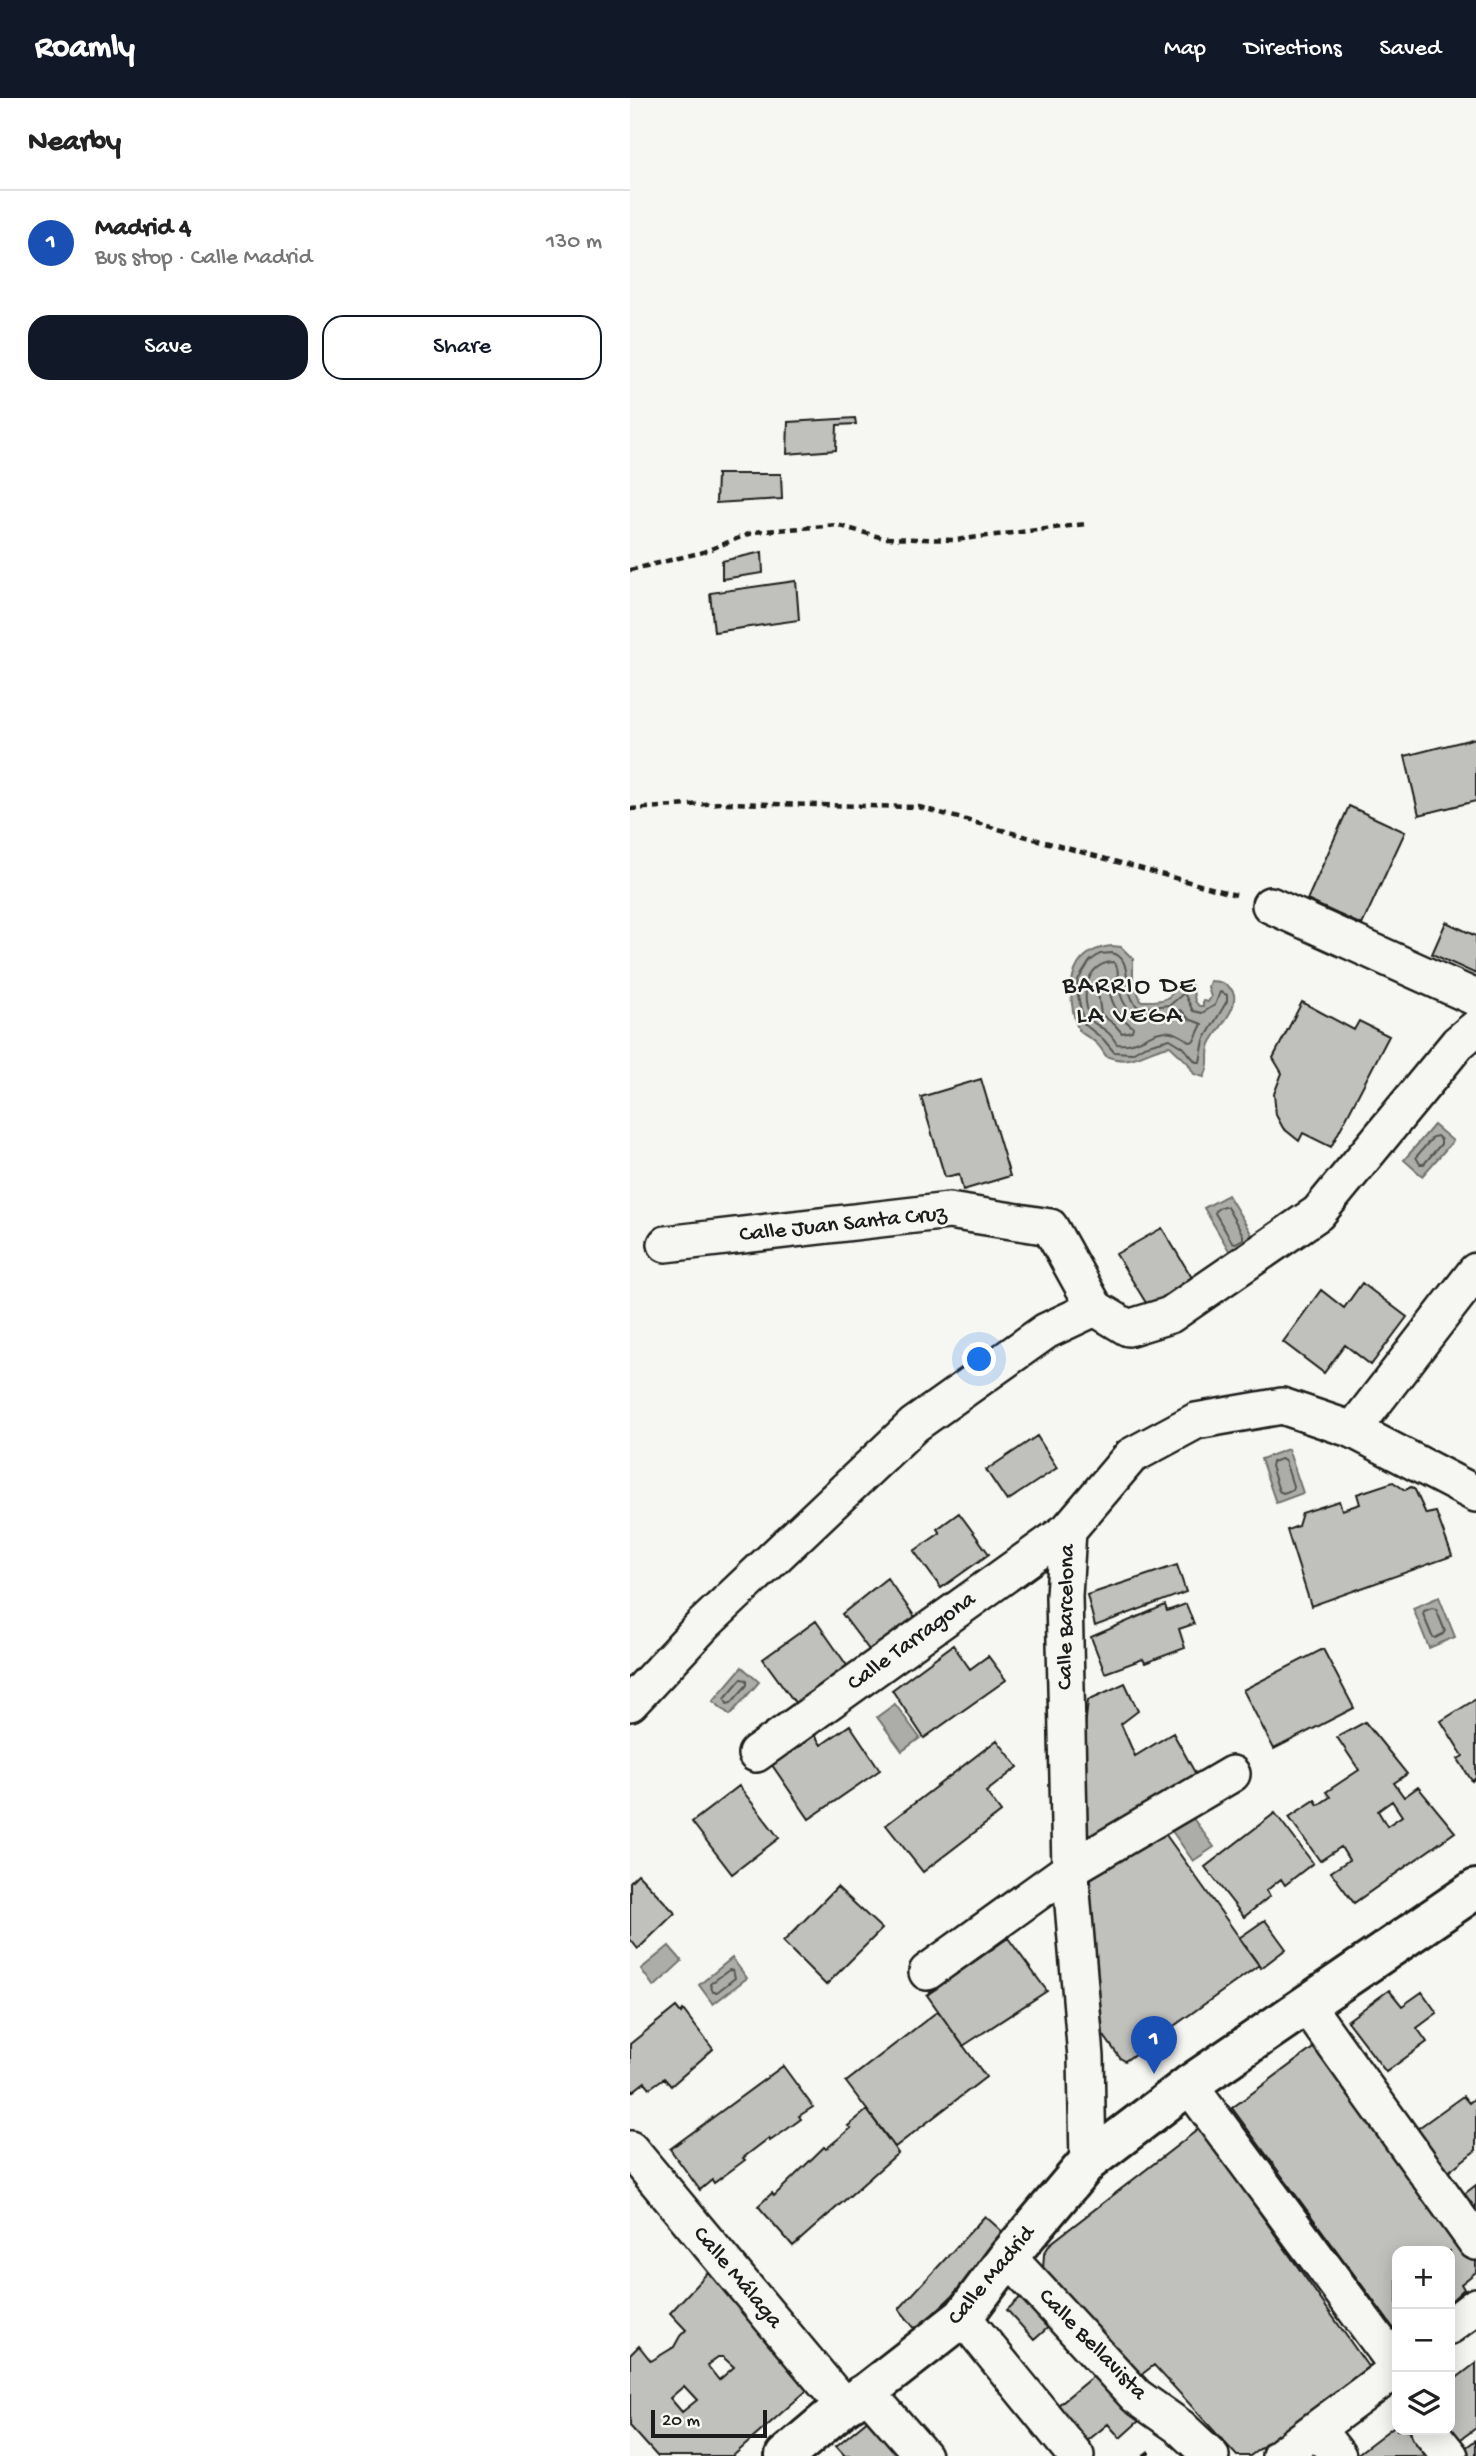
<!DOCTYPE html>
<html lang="en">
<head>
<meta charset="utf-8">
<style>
	:root { --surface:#fff; --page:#f2f2f2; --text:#222; --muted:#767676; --line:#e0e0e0; --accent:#111827 }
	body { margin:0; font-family:"Gochi Hand",sans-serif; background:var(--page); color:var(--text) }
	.controls { position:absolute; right:21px; bottom:21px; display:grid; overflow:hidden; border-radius:14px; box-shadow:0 4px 18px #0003 }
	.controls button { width:63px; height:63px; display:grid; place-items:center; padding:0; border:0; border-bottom:2px solid var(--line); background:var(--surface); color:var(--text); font:35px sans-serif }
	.scale { position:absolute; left:21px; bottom:18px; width:116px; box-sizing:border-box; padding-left:7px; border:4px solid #1c1c1c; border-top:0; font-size:19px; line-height:24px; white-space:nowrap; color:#1c1c1c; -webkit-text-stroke:5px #f6f6f2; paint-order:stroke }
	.you { position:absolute; left:350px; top:1262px; width:24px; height:24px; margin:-18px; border:5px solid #fff; border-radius:50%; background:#1a73e8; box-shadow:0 0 0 10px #1a73e833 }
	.badge { display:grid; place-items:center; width:46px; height:46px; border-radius:50%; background:var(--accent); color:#fff; font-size:23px; font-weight:700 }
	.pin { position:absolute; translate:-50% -58px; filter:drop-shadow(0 2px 4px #0008) }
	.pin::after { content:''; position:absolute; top:37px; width:24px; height:21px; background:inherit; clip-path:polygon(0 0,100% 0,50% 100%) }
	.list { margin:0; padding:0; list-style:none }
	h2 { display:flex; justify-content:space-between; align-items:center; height:91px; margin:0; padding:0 28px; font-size:30px }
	h2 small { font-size:23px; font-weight:400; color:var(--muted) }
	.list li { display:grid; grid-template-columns:46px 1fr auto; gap:21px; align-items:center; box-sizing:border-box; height:105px; padding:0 28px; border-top:2px solid var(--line) }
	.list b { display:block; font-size:26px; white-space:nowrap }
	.list p { margin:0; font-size:23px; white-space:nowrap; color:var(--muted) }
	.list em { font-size:23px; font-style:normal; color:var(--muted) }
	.actions { display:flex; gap:14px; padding:21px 28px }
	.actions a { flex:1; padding:16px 0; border:2px solid var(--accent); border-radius:21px; text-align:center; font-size:24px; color:var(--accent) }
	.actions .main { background:var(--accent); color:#fff }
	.icon { flex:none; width:38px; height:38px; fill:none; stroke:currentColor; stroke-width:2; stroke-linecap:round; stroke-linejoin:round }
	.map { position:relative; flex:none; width:846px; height:2358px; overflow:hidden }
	header { display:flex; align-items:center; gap:42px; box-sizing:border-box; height:98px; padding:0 35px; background:var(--accent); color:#fff }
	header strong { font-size:33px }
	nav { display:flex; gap:38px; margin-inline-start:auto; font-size:24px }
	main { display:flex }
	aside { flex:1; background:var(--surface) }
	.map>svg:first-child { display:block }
	.water { fill:#acaca9; stroke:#727271; stroke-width:2 }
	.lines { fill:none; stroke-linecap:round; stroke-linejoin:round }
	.shore { stroke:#565654; stroke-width:2 }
	.building { fill:#c0c0bd; stroke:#1c1c1c; stroke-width:2; fill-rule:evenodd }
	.street-casing { stroke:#1c1c1c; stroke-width:40 }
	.secondary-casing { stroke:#1c1c1c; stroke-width:44 }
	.path { stroke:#1c1c1c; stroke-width:4.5; stroke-dasharray:7 5; stroke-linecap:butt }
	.street { stroke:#f6f6f2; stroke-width:35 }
	.secondary { stroke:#f6f6f2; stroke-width:38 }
	.labels { text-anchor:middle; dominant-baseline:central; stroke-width:5; stroke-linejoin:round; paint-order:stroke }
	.street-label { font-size:23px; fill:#1c1c1c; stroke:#f6f6f2 }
	.quarter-label { font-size:26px; letter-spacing:2px; fill:#1c1c1c; stroke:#f6f6f2 }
</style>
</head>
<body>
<header>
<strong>Roamly</strong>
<nav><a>Map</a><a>Directions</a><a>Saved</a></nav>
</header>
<main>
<aside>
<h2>Nearby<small></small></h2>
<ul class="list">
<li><span class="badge" style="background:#1a4fb4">1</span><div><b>Madrid 4</b><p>Bus stop · Calle Madrid</p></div><em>130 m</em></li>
</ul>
<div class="actions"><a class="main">Save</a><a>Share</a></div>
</aside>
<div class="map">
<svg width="846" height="2358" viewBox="0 0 846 2358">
	<rect width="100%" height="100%" fill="#f6f6f2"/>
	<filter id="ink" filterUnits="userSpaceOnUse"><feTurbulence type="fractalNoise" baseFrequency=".0143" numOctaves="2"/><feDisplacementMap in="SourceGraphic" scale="14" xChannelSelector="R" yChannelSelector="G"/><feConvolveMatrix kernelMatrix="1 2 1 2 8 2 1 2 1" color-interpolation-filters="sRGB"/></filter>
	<g filter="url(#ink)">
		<path class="water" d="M482 848 491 849 503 861V882L511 903C529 903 542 905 546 885L553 884 562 888 565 903 569 908H573V903L578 904 581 899 578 889 580 883C588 883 596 885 601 891 614 906 586 932 580 946 575 959 582 964 574 979L564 976 558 965 540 948C514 952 503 969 476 958 473 954 470 948 466 945 461 940 454 938 449 932 445 925 443 914 442 906 438 875 449 851 482 848Z
			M804 1027 823 1043 792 1078 774 1062Z
			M598 1097 625 1142 601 1156 574 1110Z
			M658 1351 673 1395 646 1405 631 1361Z
			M809 1499 825 1539 799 1550 783 1510Z
			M112 1569 129 1584 100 1617 83 1603Z
			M265 1606 290 1640 272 1653 247 1619Z
			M562 1719 584 1749 563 1763 542 1733Z
			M39 1848 52 1863 24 1889 11 1871Z
			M102 1860 117 1880 83 1906 69 1887Z"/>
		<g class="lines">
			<path class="shore" d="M482 855C505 860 490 894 509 910L540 907 554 895 563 913 572 915 585 907 590 894 597 897V903L574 942 570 964H566L553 949 540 941 514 948 502 955 484 954 473 941 454 926 447 893 448 882 460 863 470 856Z
				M483 864C490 870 487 877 488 885 494 926 519 922 551 912L559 921 572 926 564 943 560 944C526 917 518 950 487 946 484 942 481 936 476 933 472 929 465 927 462 923 450 903 454 865 483 864Z
				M474 879 477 882C480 902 486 917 503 929L502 933 492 935 485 927 471 916 467 888Z
				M807 1038 811 1042V1046L794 1066H790L786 1059 803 1039Z
				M593 1108 597 1109 613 1137V1141L606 1145 602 1144 585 1115 586 1112Z
				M651 1361 655 1363 663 1388 662 1392 653 1395 649 1393 641 1368 642 1364Z
				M802 1510 806 1511 815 1533 813 1536 805 1540 802 1538 793 1516 794 1513Z
				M111 1581 117 1582V1587L101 1605 97 1606 95 1600Z
				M99 1872 103 1873 105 1880 87 1894H83L80 1886Z"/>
		</g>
		<path class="building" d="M225 320 226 326 207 327 206 352 157 356 158 324Z
			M87 376H151L152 401 86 405Z
			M132 454 133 475 92 481V463Z
			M166 483 169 522 84 534 80 495Z
			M846 640V703L789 717 775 658Z
			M719 708 775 734 732 827 677 802Z
			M816 824 846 838V876L802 856Z
			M672 904 724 932 729 923 759 938 701 1049 673 1035 669 1043 653 1030 646 1017 644 996 652 975 643 960Z
			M351 981 380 1078 333 1092 329 1076 315 1079 291 999Z
			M532 1130 567 1188 521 1213 486 1156Z
			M732 1185 777 1219 741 1267 715 1247 694 1275 653 1244 691 1192 714 1210Z
			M407 1338 427 1370 377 1403 356 1372Z
			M763 1384 775 1392 781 1389 785 1392 796 1416 806 1414 822 1458 681 1508 657 1432 668 1428 672 1415 709 1403 712 1412 730 1406 727 1396Z
			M329 1415 359 1456 311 1490 284 1453 310 1435 307 1431Z
			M547 1467 556 1494 465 1528 457 1497Z
			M257 1480 285 1519 240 1553 212 1516Z
			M556 1506 564 1526 549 1531 555 1550 515 1565 513 1561 475 1575 461 1539 535 1507 537 1513Z
			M186 1523 218 1569 166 1606 133 1561Z
			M323 1547 340 1571 358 1558 376 1582 294 1640 262 1592Z
			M693 1551 724 1610 644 1651 613 1592Z
			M495 1585 508 1613 491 1626 505 1658 543 1635 568 1680 457 1740 453 1649 458 1602Z
			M846 1601V1680L842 1683 828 1661 833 1658 811 1623Z
			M735 1624 777 1676 764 1685 774 1699 788 1689 825 1734 724 1805 701 1774 719 1762 711 1749 690 1763 659 1719 685 1702 688 1707 700 1699 696 1694 729 1672 707 1639ZM762 1703 772 1718 757 1728 748 1713Z
			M220 1627 250 1672 179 1721 142 1667 185 1637 191 1647Z
			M367 1642 388 1669 356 1694 371 1714 293 1774 256 1727Z
			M109 1688 149 1740 102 1776 62 1724Z
			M645 1715 683 1765 655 1787 651 1781 636 1793 640 1798 614 1819 575 1769Z
			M531 1730 629 1867 495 1963 490 1960 459 1917 456 1770Z
			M8 1776 45 1815 8 1851 0 1841V1784Z
			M207 1789 252 1831 196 1887 153 1844Z
			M635 1822 656 1851 631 1870 609 1840Z
			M378 1840 417 1893 333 1948 297 1897Z
			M759 1892 772 1908 792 1894 807 1915 787 1930 797 1944 756 1974 717 1923Z
			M46 1909 51 1915 53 1912 83 1951 41 1988 34 1980 20 1990 15 1984 2 1994 0 1991V1946Z
			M308 1913 356 1979 265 2049 216 1984Z
			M694 1942 846 2149V2174L831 2186 834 2191 820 2204V2153H767V2235L602 2010Z
			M153 1968 183 2009 169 2018 171 2021 156 2032 140 2043 139 2040 118 2056 113 2060 115 2062 84 2085 82 2082 70 2092 40 2051Z
			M833 1998 839 2005 845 2000 846 2002V2052L808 2082 776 2039Z
			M237 2012 268 2055 163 2148 128 2108 142 2095 144 2098 194 2049 196 2051 221 2030 218 2028Z
			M570 2030 739 2270 620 2358H607L524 2267 499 2286 413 2171 414 2156 420 2146Z
			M846 2087V2121L825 2103Z
			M355 2118 375 2136 322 2198 286 2232 269 2211Z
			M81 2171 183 2287 103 2358H27L0 2328V2257L9 2248 21 2263 44 2249 50 2238 56 2232 40 2215ZM88 2259H93L104 2269 89 2282 77 2267ZM54 2288 67 2302 52 2314 40 2300Z
			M394 2196 422 2226 404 2242 377 2212Z
			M846 2265V2330L824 2346 820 2332V2285Z
			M468 2274 509 2323 490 2340 478 2326 456 2344 427 2308Z
			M245 2316 275 2353 269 2358H215L206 2348Z
			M767 2326V2332H796L815 2358H725Z
			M846 2342V2358H834L831 2353Z"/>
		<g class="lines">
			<g class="street-casing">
				<path id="street" d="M640 807 846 900
					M36 1146 319 1113 420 1129 465 1210 498 1230 540 1217 688 1115 828 945 846 930
					M723 1332 846 1173
					M0 1605 74 1526 284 1327 416 1233 465 1210
					M126 1656 438 1432
					M297 1874 440 1771 602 1676
					M676 1907 846 2144
					M559 1987 767 2268
					M0 2051 214 2308
					M458 2064 456 1959 440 1771 434 1498 438 1432 501 1358 566 1323 652 1308 723 1332 846 1396
					M378 2159 506 2298 550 2329 581 2358
					M333 2219 446 2358
					M820 2228 846 2208
					M237 2294 293 2358
					M687 2331 708 2358
					M799 2332 820 2358
					M650 2358 767 2271"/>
			</g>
			<g class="secondary-casing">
				<path id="secondary" d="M155 2358 214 2308 237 2294 333 2219 378 2159 458 2064 559 1987 846 1791"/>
			</g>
			<path class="path" d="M0 472 73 454 124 434 207 427 253 440 325 442 456 426
				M0 711 90 705 289 709 606 797
				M514 2358 522 2352"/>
			<use href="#street" class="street"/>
			<use href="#secondary" class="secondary"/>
		</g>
	</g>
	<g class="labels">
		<g class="street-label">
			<text transform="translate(213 1127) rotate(-6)">Calle Juan Santa Cruz</text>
			<text transform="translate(437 1519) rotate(-89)">Calle Barcelona</text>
			<text transform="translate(282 1544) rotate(-36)">Calle Tarragona</text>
			<text transform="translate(362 2178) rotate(-50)">Calle Madrid</text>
			<text transform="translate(107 2180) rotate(50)">Calle Málaga</text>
			<text transform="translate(462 2247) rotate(46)">Calle Bellavista</text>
		</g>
		<g class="quarter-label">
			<text x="500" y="889">BARRIO DE<tspan x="500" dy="30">LA VEGA</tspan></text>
		</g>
	</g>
</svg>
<div class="controls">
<button>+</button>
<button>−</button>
<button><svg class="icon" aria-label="layers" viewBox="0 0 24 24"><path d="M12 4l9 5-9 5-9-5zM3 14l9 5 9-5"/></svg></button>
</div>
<div class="scale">20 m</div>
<div class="you"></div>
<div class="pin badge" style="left:524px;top:1976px;background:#1a4fb4">1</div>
</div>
</main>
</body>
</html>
